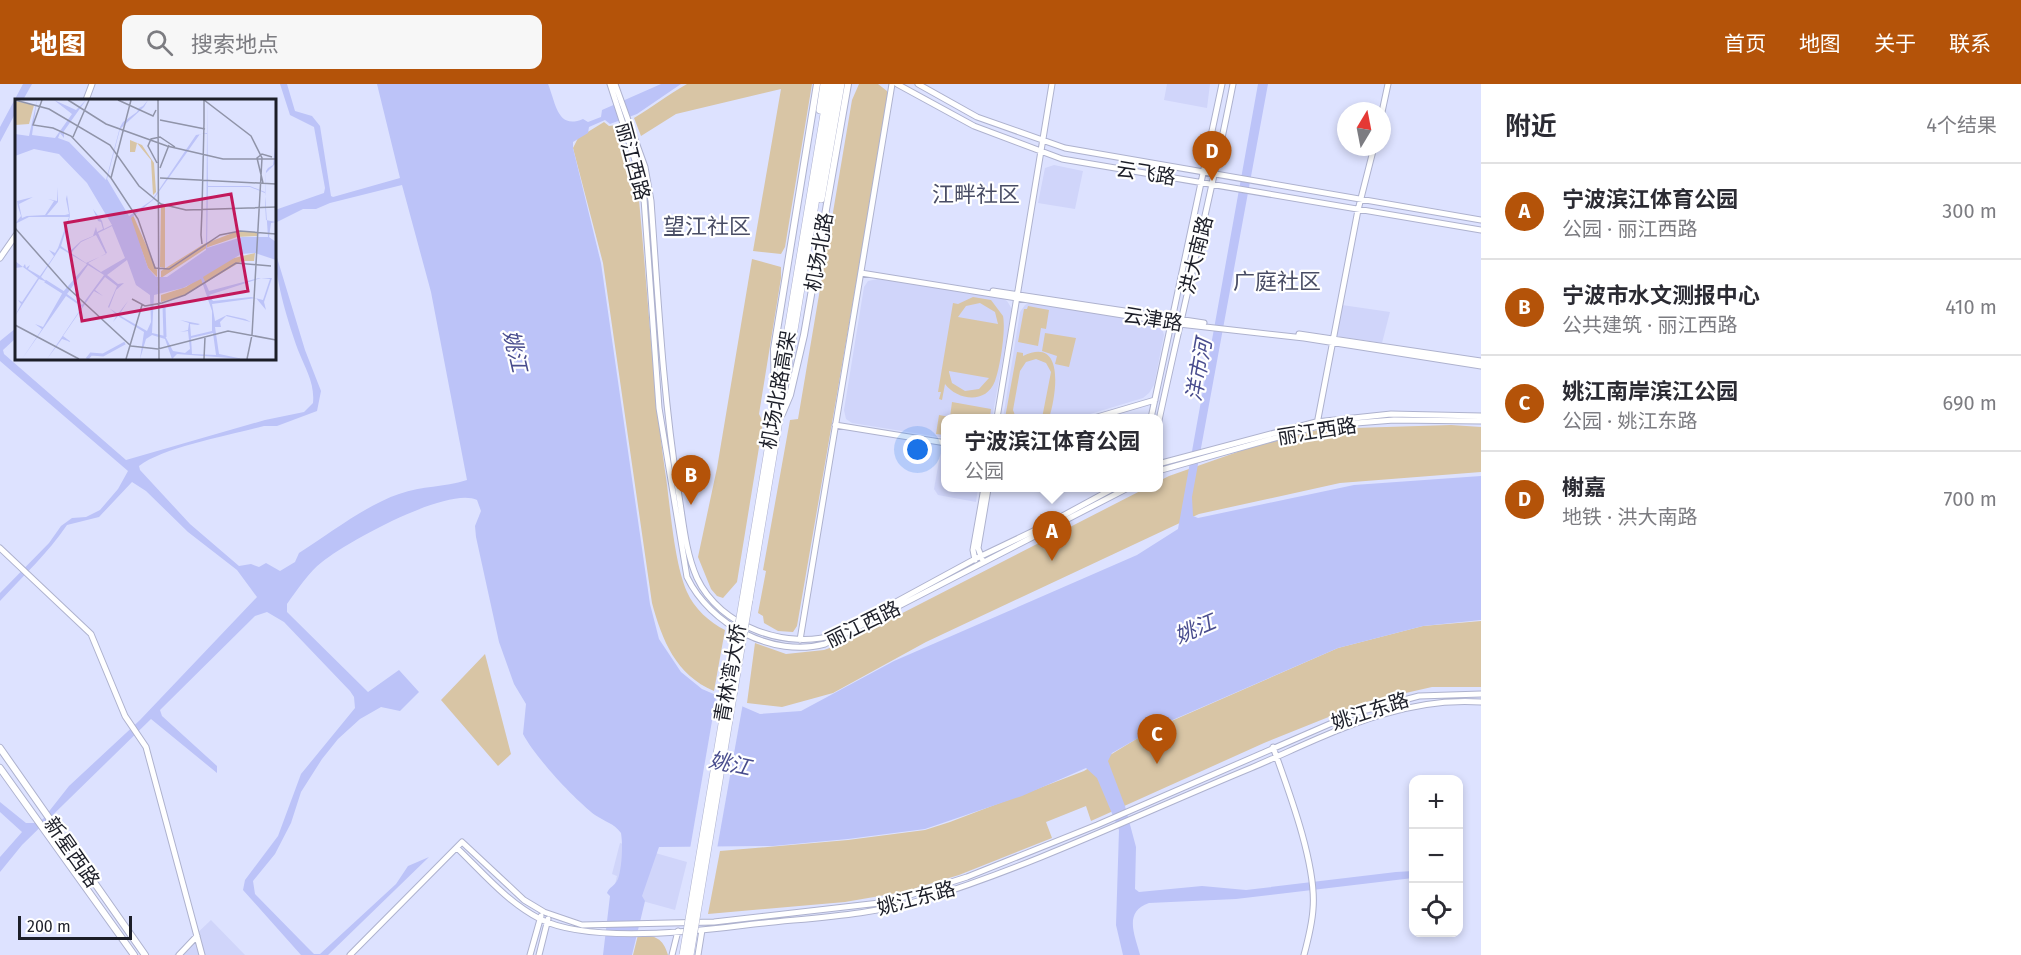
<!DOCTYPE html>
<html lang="zh">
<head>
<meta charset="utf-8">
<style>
	:root { --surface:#fff; --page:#f7f7f7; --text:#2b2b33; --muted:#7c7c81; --line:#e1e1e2; --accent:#b45309 }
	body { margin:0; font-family:"Fira Sans","Noto Sans SC",sans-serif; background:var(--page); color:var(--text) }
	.controls { position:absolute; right:18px; bottom:18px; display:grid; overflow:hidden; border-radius:12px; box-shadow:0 3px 9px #0003 }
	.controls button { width:54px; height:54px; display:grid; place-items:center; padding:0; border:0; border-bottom:2px solid var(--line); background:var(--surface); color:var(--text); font:30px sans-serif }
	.compass { position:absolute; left:1337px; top:18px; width:54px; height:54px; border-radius:50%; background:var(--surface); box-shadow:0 3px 9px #0003; rotate:10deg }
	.scale { position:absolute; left:18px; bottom:15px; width:114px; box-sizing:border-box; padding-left:6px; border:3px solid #1c1e28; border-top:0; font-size:16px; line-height:21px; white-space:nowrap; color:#1c1e28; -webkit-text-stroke:4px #fff; paint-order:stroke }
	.you { position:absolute; left:918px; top:366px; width:21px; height:21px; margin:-15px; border:4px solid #fff; border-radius:50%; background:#1a73e8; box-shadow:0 0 0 9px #1a73e833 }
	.badge { display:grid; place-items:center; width:39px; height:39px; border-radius:50%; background:var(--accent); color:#fff; font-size:20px; font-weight:700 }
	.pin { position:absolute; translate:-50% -50px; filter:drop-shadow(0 2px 3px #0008) }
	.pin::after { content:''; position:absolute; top:32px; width:21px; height:18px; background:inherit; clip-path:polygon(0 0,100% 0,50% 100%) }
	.popup { position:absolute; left:941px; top:330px; width:222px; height:78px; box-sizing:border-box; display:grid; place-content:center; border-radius:12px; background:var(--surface); filter:drop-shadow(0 2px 4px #0005); font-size:20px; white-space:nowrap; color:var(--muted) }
	.popup b { font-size:22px; color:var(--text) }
	.popup::after { content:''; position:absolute; left:50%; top:100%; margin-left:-12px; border:12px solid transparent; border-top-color:var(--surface) }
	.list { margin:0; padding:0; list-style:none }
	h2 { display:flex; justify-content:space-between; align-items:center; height:78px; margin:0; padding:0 24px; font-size:26px }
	h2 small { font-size:20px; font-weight:400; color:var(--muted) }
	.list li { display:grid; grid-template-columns:39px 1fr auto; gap:18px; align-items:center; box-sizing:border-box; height:96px; padding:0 24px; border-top:2px solid var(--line) }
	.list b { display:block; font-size:22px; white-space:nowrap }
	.list p { margin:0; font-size:20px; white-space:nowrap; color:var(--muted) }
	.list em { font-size:20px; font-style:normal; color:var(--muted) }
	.icon { flex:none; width:33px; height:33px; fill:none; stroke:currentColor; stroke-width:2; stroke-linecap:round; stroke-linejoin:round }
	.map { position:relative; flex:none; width:1481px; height:871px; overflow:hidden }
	header { display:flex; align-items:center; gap:36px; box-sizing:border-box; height:84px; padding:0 30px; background:var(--accent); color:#fff }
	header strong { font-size:28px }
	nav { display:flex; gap:33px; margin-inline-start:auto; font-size:21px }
	.search { width:420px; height:54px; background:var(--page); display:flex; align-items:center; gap:15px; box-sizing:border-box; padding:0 21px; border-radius:12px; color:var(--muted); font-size:22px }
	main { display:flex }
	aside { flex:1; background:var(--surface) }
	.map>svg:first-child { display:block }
	.built { fill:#d0d5fa }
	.green { fill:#d8c5a5; fill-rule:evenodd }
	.water { fill:#bcc3f8 }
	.pier { fill:#dde2ff }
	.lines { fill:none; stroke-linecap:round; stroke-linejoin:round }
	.secondary-casing { stroke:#aeb2ce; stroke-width:7 }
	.primary-casing { stroke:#aeb2ce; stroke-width:8 }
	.highway-casing { stroke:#aeb2ce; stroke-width:8 }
	.secondary { stroke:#fff; stroke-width:5 }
	.primary { stroke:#fff; stroke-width:6 }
	.highway { stroke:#fff; stroke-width:7 }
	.highway-bridge-casing { stroke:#aeb2ce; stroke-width:8; stroke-linecap:butt }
	.highway-bridge { stroke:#fff; stroke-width:7 }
	.labels { text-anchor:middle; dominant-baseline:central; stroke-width:4.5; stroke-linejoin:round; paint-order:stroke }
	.street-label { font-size:20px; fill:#1c1e28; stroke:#fff }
	.water-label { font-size:21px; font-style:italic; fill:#494d8e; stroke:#fff }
	.quarter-label { font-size:22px; fill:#494d65; stroke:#fff }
	.inset-river { fill:none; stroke:#bcc3f8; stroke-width:3 }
	.inset-road { fill:none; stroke:#9094a9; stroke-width:1.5 }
	.view { fill:#c2185b; fill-opacity:0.15; stroke:#c2185b; stroke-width:3 }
	.inset-edge { fill:none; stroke:#1c1e28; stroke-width:3 }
</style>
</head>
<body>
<header>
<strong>地图</strong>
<div class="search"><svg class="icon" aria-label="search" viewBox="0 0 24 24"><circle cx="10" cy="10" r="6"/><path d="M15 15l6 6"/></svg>搜索地点</div>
<nav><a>首页</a><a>地图</a><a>关于</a><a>联系</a></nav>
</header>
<main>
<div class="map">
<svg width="1481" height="871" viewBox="0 0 1481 871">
	<rect width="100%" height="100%" fill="#dde2ff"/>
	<path class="built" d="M1167 0H1210L1207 24 1164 16Z
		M1054 81 1083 87 1075 125 1038 119 1045 84Z
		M878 195 1002 214 1007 217 1012 225 992 334H946L945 354 852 339 846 335 844 326 864 203 868 197Z
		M1031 218 1156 240 1162 244 1164 251 1154 301 1149 309 1143 314 1077 334H1003L1020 228 1025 221Z
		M1342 221 1390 228 1382 259 1336 252Z
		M941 366 945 367 946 404H978L976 418 938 411 934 405Z
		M620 759 687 778 675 826 646 818 615 801 617 792 612 790Z
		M211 836 245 871H174Z"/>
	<path class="green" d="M687 0H812L785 163 781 170 753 167 781 5 676 30 641 52 634 34C653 23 667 11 687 0Z
		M859 0H878L887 7 888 14 797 542 793 548 778 547 764 539 763 532 758 529 766 487 763 486 790 336 798 335 852 16Z
		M604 38 609 42 617 41 636 95 639 116C648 211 653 306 667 401 671 432 675 480 687 508 694 524 710 539 725 546L714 607C676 591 662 556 652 519L603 179 573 64 578 54Z
		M752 175 781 183V194L759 330 763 338 762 345 737 498 723 514 717 512 711 505 698 473 717 384Z
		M973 213 991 216 1003 232C1006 246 1000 284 995 297 986 321 957 316 945 300L942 316 939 315 941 308H938L953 219 958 220ZM980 219 995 228 998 240 958 233 966 222ZM949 288V287L989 294 979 305 965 307 952 299Z
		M1028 222 1049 226 1046 245 1041 244 1038 262 1018 258 1024 225H1027Z
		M1045 249 1076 254 1069 283 1055 280 1057 272 1042 267Z
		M1017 268 1023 269V272C1066 251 1056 313 1049 334H1042L1051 288 1046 279 1036 275 1026 278 1020 287 1013 326 1016 334H1005Z
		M952 318 991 325 990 334H946L945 351 936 350 939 331 950 333Z
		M1451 341 1481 343V388L1340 399 1199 430 926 558 833 609 782 623 747 619 755 559 786 570 824 566 846 558 1146 404H1158L1159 397 1169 392 1246 365 1321 345Z
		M1481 537V603H1432L1366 618 1264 659 1091 737 1086 722 1046 738 1052 754 959 791 903 808 845 818 708 830 720 767 848 756 925 746 950 738 1084 687 1151 646 1338 564 1423 542Z
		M485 570 511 670 498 682 441 616Z
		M638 851C655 851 663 854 668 871H633Z"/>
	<path class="water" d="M23 0H32L23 16H16V28L0 58V43Z
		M280 0H287L295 27 312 32 320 42 331 112 333 113 400 94 377 0H548C556 19 557 46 583 35L588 38 601 33 602 26 661 0H681L637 30 610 40 605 36 589 43 588 49 573 58V64L601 179 650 520 659 555 681 588 702 605 760 630 801 627 894 577 1137 471 1178 445 1258 0H1268L1192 413 1193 432 1198 434 1354 401 1481 392V536L1423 542 1338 564 1161 641 1112 669 1108 677 1125 722 1136 763 1135 805 1139 808 1202 802 1246 806 1396 788 1413 787V794L1236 815 1149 819C1123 828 1135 851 1140 871H1123L1116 841 1119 746 1097 694 1086 684 1022 712 925 745 848 755 773 762 659 763 642 812 645 817 632 871H603L610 812 607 809C609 803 615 802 618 795 622 784 623 761 621 749 614 739 605 738 595 731 574 715 535 673 523 650L526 620 514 600 499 558 476 453 475 442 481 427 477 416C448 402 347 458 322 478 309 488 297 506 287 520V528L368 608 399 586 419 608 400 627 381 623 360 635 338 655 322 675 301 708 291 739 275 770 253 797 255 810 306 862 314 870H320L396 800 408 782 429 773 328 871H301L243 806 245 796 278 752 301 690 355 624 354 613 350 607 284 538 267 528 255 532 160 626 162 632 217 682V689L151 635 22 761 0 788V773L22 748 0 728V718L26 739H36L43 735 69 702 140 636 257 513 237 486 188 448 146 407 132 398 99 433 67 441C48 469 23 492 0 517V509L49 459 61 442 72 434 86 433 100 426 118 405 128 387 0 277V257L16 244V254L3 266 4 270 126 376 265 336 304 328 313 319C315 299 305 284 298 266 288 238 275 196 275 167L305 266 321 307 317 327 277 342H264C231 351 164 363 139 382L140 386 190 440 239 482 251 480 259 483 266 479 280 487 295 478 299 469C329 450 366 421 399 410 423 401 443 404 467 396L431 208 402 101 330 119 316 125H303L275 139V126L324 109 325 104 314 43 290 31Z"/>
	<path class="pier" d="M717 608 743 619 717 765H690Z"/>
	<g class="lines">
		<g class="secondary-casing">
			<path id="secondary" d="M610 0 643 101 659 324 687 493C710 541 773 574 825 560L1128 404
				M615 0 645 83 651 117C658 213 663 310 678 406 683 435 685 467 697 494 720 543 788 567 837 550L975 475 1044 442 1114 404
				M897 0 974 42 1062 75 1481 146
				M918 0 977 33 1065 64 1481 136
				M86 16 92 0
				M1382 28 1388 0
				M0 174 16 151
				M861 189 1179 240 1304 254 1481 282
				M993 207 1204 239
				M1299 250 1481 277
				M997 334 1052 0
				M1094 334 1155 316
				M1151 334 1222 0
				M1317 340 1358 126 1374 63
				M835 341 946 359
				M1158 341C1182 227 1211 114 1233 0
				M1158 380 1316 338 1391 330 1481 332
				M1158 387 1318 342 1394 336 1481 337
				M0 464 91 550 125 632 146 663 202 871
				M982 475 978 464 988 405
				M975 476 973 466 984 404
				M800 556 892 0
				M1273 663C1288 705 1317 781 1313 825 1312 841 1308 856 1304 871
				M457 764C483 789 507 818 540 835 588 859 692 848 746 841 804 834 870 832 925 815 1037 780 1144 728 1251 684 1326 652 1397 612 1481 618
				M179 871 197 852
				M350 871 462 758 524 816 544 828 582 841 714 838 888 818 967 793 1097 741 1355 629 1419 612 1481 610
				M530 871 541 832
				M539 871 548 835
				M672 871 678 847
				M698 871 702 846"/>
		</g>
		<g class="primary-casing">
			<path id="primary" d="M775 316 774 265 817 0
				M782 330 790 311 804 251 848 0
				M0 664 145 871
				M0 684 134 871"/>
		</g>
		<g class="highway-casing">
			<path id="highway" d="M820 26 824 0
				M821 115 841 0
				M743 516 829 0
				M749 516 835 0"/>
		</g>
		<use href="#secondary" class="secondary"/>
		<use href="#primary" class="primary"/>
		<use href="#highway" class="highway"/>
		<g class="highway-bridge-casing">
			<path id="highway-bridge" d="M683 871 743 516
				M690 871 749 516"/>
		</g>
		<use href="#highway-bridge" class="highway-bridge"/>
	</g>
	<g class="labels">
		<g class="street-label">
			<text transform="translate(633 77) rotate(75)">丽江西路</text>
			<text transform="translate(1146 89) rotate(9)">云飞路</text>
			<text transform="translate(819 168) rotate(-80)">机场北路</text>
			<text transform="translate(1196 171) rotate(-76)">洪大南路</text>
			<text transform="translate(1153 235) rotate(9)">云津路</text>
			<text transform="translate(778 306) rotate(-80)">机场北路高架</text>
			<text transform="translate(1317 347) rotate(-9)">丽江西路</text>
			<text transform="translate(863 540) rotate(-26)">丽江西路</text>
			<text transform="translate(730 589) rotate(-80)">青林湾大桥</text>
			<text transform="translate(1370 627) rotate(-18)">姚江东路</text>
			<text transform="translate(72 768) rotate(55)">新星西路</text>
			<text transform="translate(916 814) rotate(-15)">姚江东路</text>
		</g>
		<g class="water-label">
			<text transform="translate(515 267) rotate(77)">姚江</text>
			<text transform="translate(1199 286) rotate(-80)">洋市河</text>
			<text transform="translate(1195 545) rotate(-23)">姚江</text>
			<text transform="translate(730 680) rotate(12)">姚江</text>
		</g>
		<g class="quarter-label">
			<text x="976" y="110">江畔社区</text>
			<text x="707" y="142">望江社区</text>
			<text x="1277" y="197">广庭社区</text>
		</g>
	</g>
	<g transform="translate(15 15)">
		<rect width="261" height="261" fill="#dde2ff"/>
		<path d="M0 2 19 6 14 25 0 26ZM115 41 127 46 139 64 141 93 138 96 136 61 122 44 120 53H115ZM146 107 150 108V169L145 168ZM118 116 142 171V178L133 169 115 119ZM220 133H242V137L222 138 193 148 146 179V172L189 145ZM240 154 239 162H227L170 196 146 203V196L171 188 211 161Z" fill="#d8c5a5"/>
		<path d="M22 1 17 36 40 39 57 15 39 1 61 11 71 1 49 32V39L45 34 43 39 54 43 91 81 105 28 108 23 122 13 124 9 128 7 133 1 129 8 105 30 92 80 114 117 137 101 181 36 192 34V1L193 87H235L250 93 251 72 253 69 258 66 261 39V64L251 74 250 104 251 121 261 123 256 124 254 138 261 143V161L240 154 226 155 188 178 194 192 244 179H257L249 203 251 211 241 199 197 205 200 222 212 216 230 220 236 223 211 217 205 223 206 228H200L204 255 228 260 162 255 157 260 150 240 137 236 131 240 125 260 129 233 103 217 98 223 102 216 93 208 102 187 90 178 80 191 88 197 79 192 48 237 56 243 47 240 32 260 67 208 51 197 7 260 27 230 20 225 28 228 48 193 72 165 45 149 26 178 32 183 24 180 0 217 6 205 3 201 7 203 23 179 8 168 0 169V162L8 168 10 165 11 169 15 166 13 170 25 177 39 157 34 151 40 154 43 149 54 118H14L0 125 6 117 3 108 2 102 18 98 4 105 7 119 12 117 30 116 39 102 33 100 42 102 43 88V103L32 116H50L54 115 51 100 52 96 55 117 46 147 54 153 66 142 78 137 81 128 82 133 88 130 86 123 83 122 78 110 87 122 89 130 97 126 72 84 44 55 19 50 0 57V35L14 37ZM185 35H192L191 151 152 178H141L133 169 116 119 138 101ZM193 88H235L250 94 253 138H227L192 149ZM97 127 110 159 86 173 73 164 92 154 83 134ZM81 136 91 155 71 164 56 154 66 143ZM112 161 121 186 135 196 136 223 132 232 104 216 113 202 103 215 94 209 101 191 109 184 103 185 92 176ZM73 166 89 176 67 206 52 195ZM246 179 255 180 248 201 236 198 198 202 194 196ZM186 180 197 212V232L176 237 175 225 183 226 185 225 165 221 174 224 173 231 165 233 173 232 175 250 170 254 158 252 150 237 137 234 139 196 168 189ZM198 234 201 256 177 255 176 239Z" fill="#bcc3f8" fill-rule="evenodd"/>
		<path class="inset-river" d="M30 182 49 194M149 207 150 238M72 260 76 255 88 256 110 244"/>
		<path class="inset-road" d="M0 1 34 10 95 46 124 87 146 105 171 111 261 108M27 1 18 26 38 29 56 37 96 79 123 120 140 169 154 170 205 136 225 132 261 135M53 1 91 25 152 47 208 60H261M103 1 138 17 141 11M143 1 144 260M145 21 190 30M58 38 74 1M142 64 133 47 136 40 145 38 160 48M145 69 154 46M96 79 116 1M145 79 261 85M248 84 242 59 247 55 257 58M0 129 52 188 116 247 143 250 213 232 261 241M187 145 186 136 187 111 189 24V1L236 37 247 59 237 236 232 260M117 200 130 207 147 204 170 196 221 164 256 167M0 226 64 260M111 260 127 206M189 260 190 238"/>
		<path class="view" d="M216 95 233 192 67 222 50 124Z"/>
		<rect width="261" height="261" class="inset-edge"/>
	</g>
</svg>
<div class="controls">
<button>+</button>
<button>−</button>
<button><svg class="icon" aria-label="locate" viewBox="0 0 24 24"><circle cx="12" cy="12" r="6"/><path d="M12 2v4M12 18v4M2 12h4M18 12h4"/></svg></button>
</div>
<svg class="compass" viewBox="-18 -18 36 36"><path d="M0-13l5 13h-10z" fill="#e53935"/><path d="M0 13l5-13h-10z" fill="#7c7c81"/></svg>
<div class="scale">200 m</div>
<div class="you"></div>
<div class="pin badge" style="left:1052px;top:477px">A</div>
<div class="popup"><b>宁波滨江体育公园</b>公园</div>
<div class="pin badge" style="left:691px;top:421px">B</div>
<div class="pin badge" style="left:1157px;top:680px">C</div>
<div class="pin badge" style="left:1212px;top:97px">D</div>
</div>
<aside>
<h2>附近<small>4个结果</small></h2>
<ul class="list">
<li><span class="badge">A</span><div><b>宁波滨江体育公园</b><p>公园 · 丽江西路</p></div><em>300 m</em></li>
<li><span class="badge">B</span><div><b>宁波市水文测报中心</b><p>公共建筑 · 丽江西路</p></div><em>410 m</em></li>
<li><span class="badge">C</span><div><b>姚江南岸滨江公园</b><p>公园 · 姚江东路</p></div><em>690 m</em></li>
<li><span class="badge">D</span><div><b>榭嘉</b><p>地铁 · 洪大南路</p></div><em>700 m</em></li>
</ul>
</aside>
</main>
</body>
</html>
